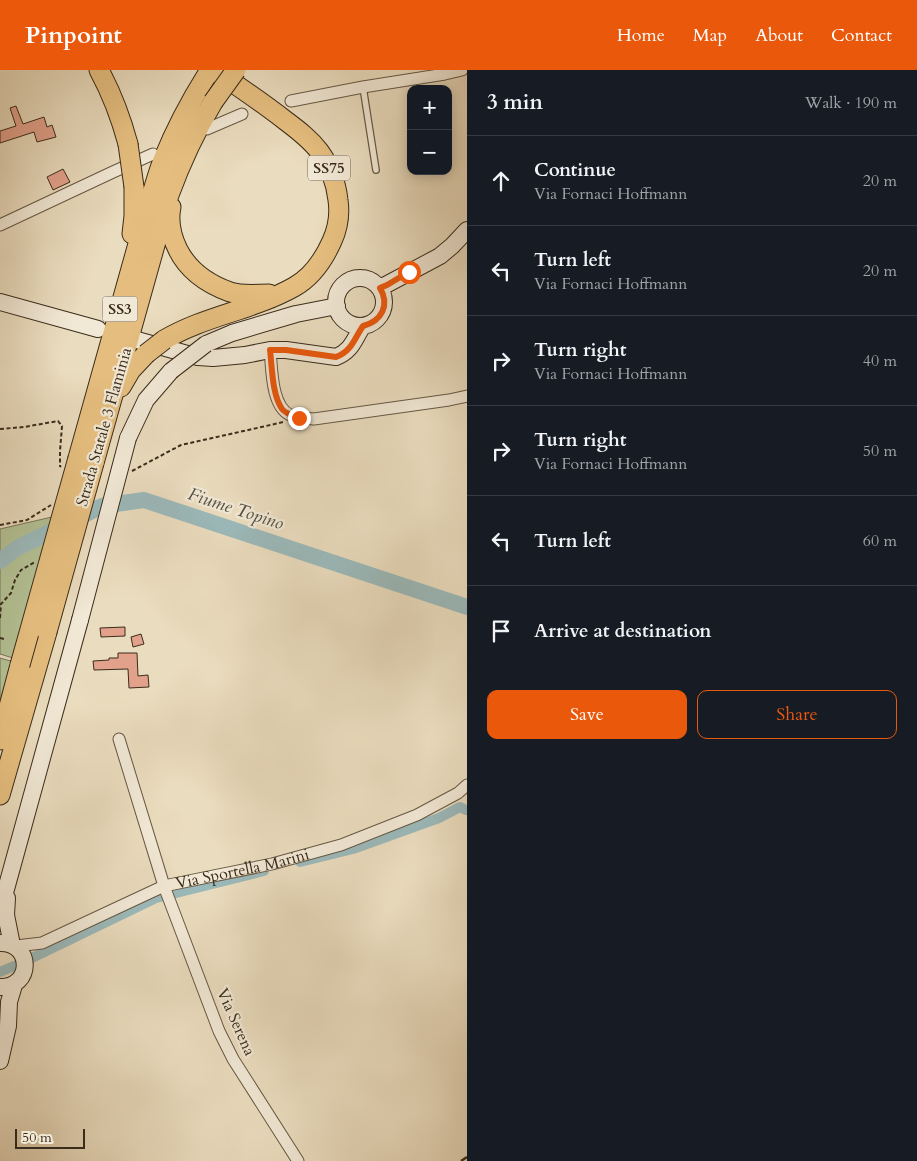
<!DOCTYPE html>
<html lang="en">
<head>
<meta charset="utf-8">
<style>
	:root { --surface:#171b24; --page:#20242c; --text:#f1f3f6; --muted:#9ea1a6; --line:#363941; --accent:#ea580c }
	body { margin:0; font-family:Cardo,serif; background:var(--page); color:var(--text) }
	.controls { position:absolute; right:15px; top:15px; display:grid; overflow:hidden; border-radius:10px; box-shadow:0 2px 12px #0003 }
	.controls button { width:45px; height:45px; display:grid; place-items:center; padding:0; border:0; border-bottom:1px solid var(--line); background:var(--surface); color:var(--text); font:25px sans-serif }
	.scale { position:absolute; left:15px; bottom:12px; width:70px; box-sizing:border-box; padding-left:5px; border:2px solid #3a2c1b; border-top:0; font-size:14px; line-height:18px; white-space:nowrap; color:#3a2c1b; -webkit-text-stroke:4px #f1e8d5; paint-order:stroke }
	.stop { position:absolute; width:15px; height:15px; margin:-11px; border:4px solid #ea580c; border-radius:50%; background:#fff }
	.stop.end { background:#ea580c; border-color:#fff; box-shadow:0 1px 5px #0008 }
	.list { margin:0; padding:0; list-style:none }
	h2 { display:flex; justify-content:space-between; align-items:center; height:65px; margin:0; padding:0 20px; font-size:21px }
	h2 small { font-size:16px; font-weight:400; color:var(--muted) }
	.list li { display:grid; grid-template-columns:32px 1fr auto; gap:15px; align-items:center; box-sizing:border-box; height:90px; padding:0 20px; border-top:1px solid var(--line) }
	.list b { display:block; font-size:19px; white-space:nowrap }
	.list p { margin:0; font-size:16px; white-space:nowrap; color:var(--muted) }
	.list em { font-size:16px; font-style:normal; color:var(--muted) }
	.actions { display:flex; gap:10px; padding:15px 20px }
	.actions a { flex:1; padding:11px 0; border:1px solid var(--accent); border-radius:10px; text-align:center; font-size:18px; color:var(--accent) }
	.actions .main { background:var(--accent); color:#fff }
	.icon { flex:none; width:28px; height:28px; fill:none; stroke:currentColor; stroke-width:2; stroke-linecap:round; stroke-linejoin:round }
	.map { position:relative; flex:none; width:467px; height:1091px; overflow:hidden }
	header { display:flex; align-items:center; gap:30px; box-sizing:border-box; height:70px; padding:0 25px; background:var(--accent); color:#fff }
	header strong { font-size:24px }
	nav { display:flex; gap:28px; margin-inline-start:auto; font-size:18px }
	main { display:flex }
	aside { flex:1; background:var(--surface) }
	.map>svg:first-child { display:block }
	.green { fill:#b3c194; stroke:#767658 }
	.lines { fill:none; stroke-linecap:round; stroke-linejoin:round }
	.canal { stroke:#9bb9ba; stroke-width:10 }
	.river { stroke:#9bb9ba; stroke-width:16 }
	.building { fill:#e2a18b; stroke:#3a2c1b }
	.service-casing { stroke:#665844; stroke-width:8 }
	.minor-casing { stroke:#665844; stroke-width:13 }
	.secondary-casing { stroke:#3a2c1b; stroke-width:18 }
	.trunk-casing { stroke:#3a2c1b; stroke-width:21 }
	.path { stroke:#3a2c1b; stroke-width:2; stroke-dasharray:4 2.5; stroke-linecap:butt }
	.service { stroke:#f1e8d5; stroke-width:5.5 }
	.minor { stroke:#f1e8d5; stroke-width:11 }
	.secondary { stroke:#f1e8d5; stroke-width:16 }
	.trunk { stroke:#e5be7f; stroke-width:19 }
	.rail { stroke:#3a2c1b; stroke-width:2.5; stroke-dasharray:9 9; stroke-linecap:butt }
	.secondary-bridge-casing { stroke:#3a2c1b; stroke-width:18; stroke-linecap:butt }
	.trunk-bridge-casing { stroke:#3a2c1b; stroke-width:21; stroke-linecap:butt }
	.secondary-bridge { stroke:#f1e8d5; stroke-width:16 }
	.trunk-bridge { stroke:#e5be7f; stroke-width:19 }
	.route { stroke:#ea580c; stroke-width:6 }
	.labels { text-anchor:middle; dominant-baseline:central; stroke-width:4.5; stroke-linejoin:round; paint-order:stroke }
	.shield { fill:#f1e8d5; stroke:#716453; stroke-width:1 }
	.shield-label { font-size:15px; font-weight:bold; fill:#3a2c1b }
	.street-label { font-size:16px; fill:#3a2c1b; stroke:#f1e8d5 }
	.water-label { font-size:18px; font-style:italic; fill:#524f43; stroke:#f1e8d5 }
</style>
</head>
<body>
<header>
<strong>Pinpoint</strong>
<nav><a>Home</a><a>Map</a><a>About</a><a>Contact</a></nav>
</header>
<main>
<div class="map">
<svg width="467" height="1091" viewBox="0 0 467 1091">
	<rect width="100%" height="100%" fill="#eadcbe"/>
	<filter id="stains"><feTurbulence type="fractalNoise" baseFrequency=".004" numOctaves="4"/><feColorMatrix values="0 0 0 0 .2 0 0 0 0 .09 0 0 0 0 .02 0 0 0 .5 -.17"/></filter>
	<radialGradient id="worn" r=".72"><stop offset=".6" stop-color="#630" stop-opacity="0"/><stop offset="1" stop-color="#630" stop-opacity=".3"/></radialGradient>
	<path class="green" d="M52 447 16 589 0 584V459Z
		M0 588 14 592 0 641Z"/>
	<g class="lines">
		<path class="canal" d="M300 792 353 779 439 748 460 737 466 740
			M32 888 156 828 264 801
			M0 902 19 894"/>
		<path class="river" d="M0 491 17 478 102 436 144 430 467 537"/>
	</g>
	<path class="building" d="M16 36 23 54 44 47 47 57 52 55 56 67 37 72 34 62 0 73V61L16 56 10 38Z
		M63 99 70 112 53 120 47 107Z
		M125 557V566L101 567 100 558Z
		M141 564 144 574 133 577 131 567Z
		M118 583H137L138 606 148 605 149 617 129 618 128 599 94 600 93 591 109 590V588H118Z"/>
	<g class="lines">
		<g class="service-casing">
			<path id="service" d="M363 17 376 100"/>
		</g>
		<g class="minor-casing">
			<g id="minor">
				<path d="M291 31 363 17 445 4 462 0"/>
				<path d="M207 59 242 44"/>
				<path d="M0 155 113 102 153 84"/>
				<path d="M270 280C272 298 271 336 290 345 298 349 306 348 314 349L449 330 467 326"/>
				<path d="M119 669 164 816 219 961 233 989 298 1091"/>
				<path id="s1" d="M16 876 42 873 164 816 272 794 341 775 417 745 458 723 467 715"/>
			</g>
		</g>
		<g class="secondary-casing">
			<path id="secondary" d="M336 232a24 24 0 1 1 48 0a24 24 0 1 1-48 0Z
				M380 218 440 186 452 176 467 160
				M0 232 98 259
				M137 270 198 287 213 288 245 285 270 280H286L336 287C352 281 354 269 363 256
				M206 274 232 263 296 244 337 236
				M128 368 146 330 171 301
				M7 828 6 845 12 875
				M0 841 80 550
				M0 873C33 872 33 918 0 917
				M0 991 8 956 9 932 14 915"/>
		</g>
		<g class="trunk-casing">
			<path id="trunk" d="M99 0C112 24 121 48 128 74
				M171 137C169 146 170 156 172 164 180 194 202 212 230 222 243 226 256 224 269 224
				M132 164 134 146V117
				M164 270C204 246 253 240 294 217 312 207 324 189 332 171 338 158 340 144 338 130 336 112 330 96 319 81 310 69 298 60 286 51 263 33 238 16 214 0
				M121 317 131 300 146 284
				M78 388 150 131C154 117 158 103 163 90 176 58 192 28 210 0
				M94 393 169 125C181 92 195 62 213 32
				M0 670 20 595
				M0 725 47 562"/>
		</g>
		<path class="path" d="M0 359 24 357 58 351 62 356 60 381V396L61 397
			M132 401 181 375 266 356 283 352
			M0 455 27 450 51 435
			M0 548 1 534 11 523 15 510 21 500 35 492
			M0 568 4 569"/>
		<use href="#service" class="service"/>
		<use href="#minor" class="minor"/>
		<use href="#secondary" class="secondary"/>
		<use href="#trunk" class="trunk"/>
		<path class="rail" d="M461 1091 467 1087"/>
		<g class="secondary-bridge-casing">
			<path id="secondary-bridge" d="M171 301 206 274
				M80 550 128 368"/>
		</g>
		<g class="trunk-bridge-casing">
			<path id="trunk-bridge" d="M213 32 236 0
				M128 74 134 117
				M146 284 164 270
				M47 562 94 393
				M20 595 78 388"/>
		</g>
		<use href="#secondary-bridge" class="secondary-bridge"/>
		<use href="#trunk-bridge" class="trunk-bridge"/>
	</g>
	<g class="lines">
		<path class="route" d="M299 348C293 346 286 344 282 339 272 325 272 296 270 280H286L336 287C352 281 354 269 363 256 382 251 390 235 380 218L387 215 409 202"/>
	</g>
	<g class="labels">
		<g class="shield">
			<rect x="308" y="85.5" width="42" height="25" rx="4"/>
			<rect x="102.5" y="226.5" width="35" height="25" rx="4"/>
		</g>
		<g class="shield-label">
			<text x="329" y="98">SS75</text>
			<text x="120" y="239">SS3</text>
		</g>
		<g class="street-label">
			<text transform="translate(104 357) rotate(-74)">Strada Statale 3 Flaminia</text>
			<text stroke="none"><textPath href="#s1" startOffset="241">Via Sportella Marini</textPath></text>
			<text transform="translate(236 952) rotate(66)">Via Serena</text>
		</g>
		<g class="water-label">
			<text transform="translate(236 439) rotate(18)">Fiume Topino</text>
		</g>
	</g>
	<rect width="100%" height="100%" filter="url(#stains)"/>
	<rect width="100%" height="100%" fill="url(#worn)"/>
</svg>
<div class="controls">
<button>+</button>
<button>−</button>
</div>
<div class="scale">50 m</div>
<div class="stop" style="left:409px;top:202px"></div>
<div class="stop end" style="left:299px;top:348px"></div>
</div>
<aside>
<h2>3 min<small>Walk · 190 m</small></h2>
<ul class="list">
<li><svg class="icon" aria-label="ahead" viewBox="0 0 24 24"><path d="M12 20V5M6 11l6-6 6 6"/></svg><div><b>Continue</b><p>Via Fornaci Hoffmann</p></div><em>20 m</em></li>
<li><svg class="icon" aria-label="left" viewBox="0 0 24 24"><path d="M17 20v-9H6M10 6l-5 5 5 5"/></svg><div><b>Turn left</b><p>Via Fornaci Hoffmann</p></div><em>20 m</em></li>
<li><svg class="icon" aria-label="right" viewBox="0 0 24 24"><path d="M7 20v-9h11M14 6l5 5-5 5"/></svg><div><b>Turn right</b><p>Via Fornaci Hoffmann</p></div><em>40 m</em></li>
<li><svg class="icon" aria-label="right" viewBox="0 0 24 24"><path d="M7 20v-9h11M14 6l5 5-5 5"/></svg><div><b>Turn right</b><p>Via Fornaci Hoffmann</p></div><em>50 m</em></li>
<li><svg class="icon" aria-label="left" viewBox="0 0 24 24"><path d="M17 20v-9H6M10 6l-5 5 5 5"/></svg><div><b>Turn left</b></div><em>60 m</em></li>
<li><svg class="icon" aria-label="arrive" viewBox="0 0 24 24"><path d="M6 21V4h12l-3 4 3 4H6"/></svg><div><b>Arrive at destination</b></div></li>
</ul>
<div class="actions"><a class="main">Save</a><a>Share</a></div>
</aside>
</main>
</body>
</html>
